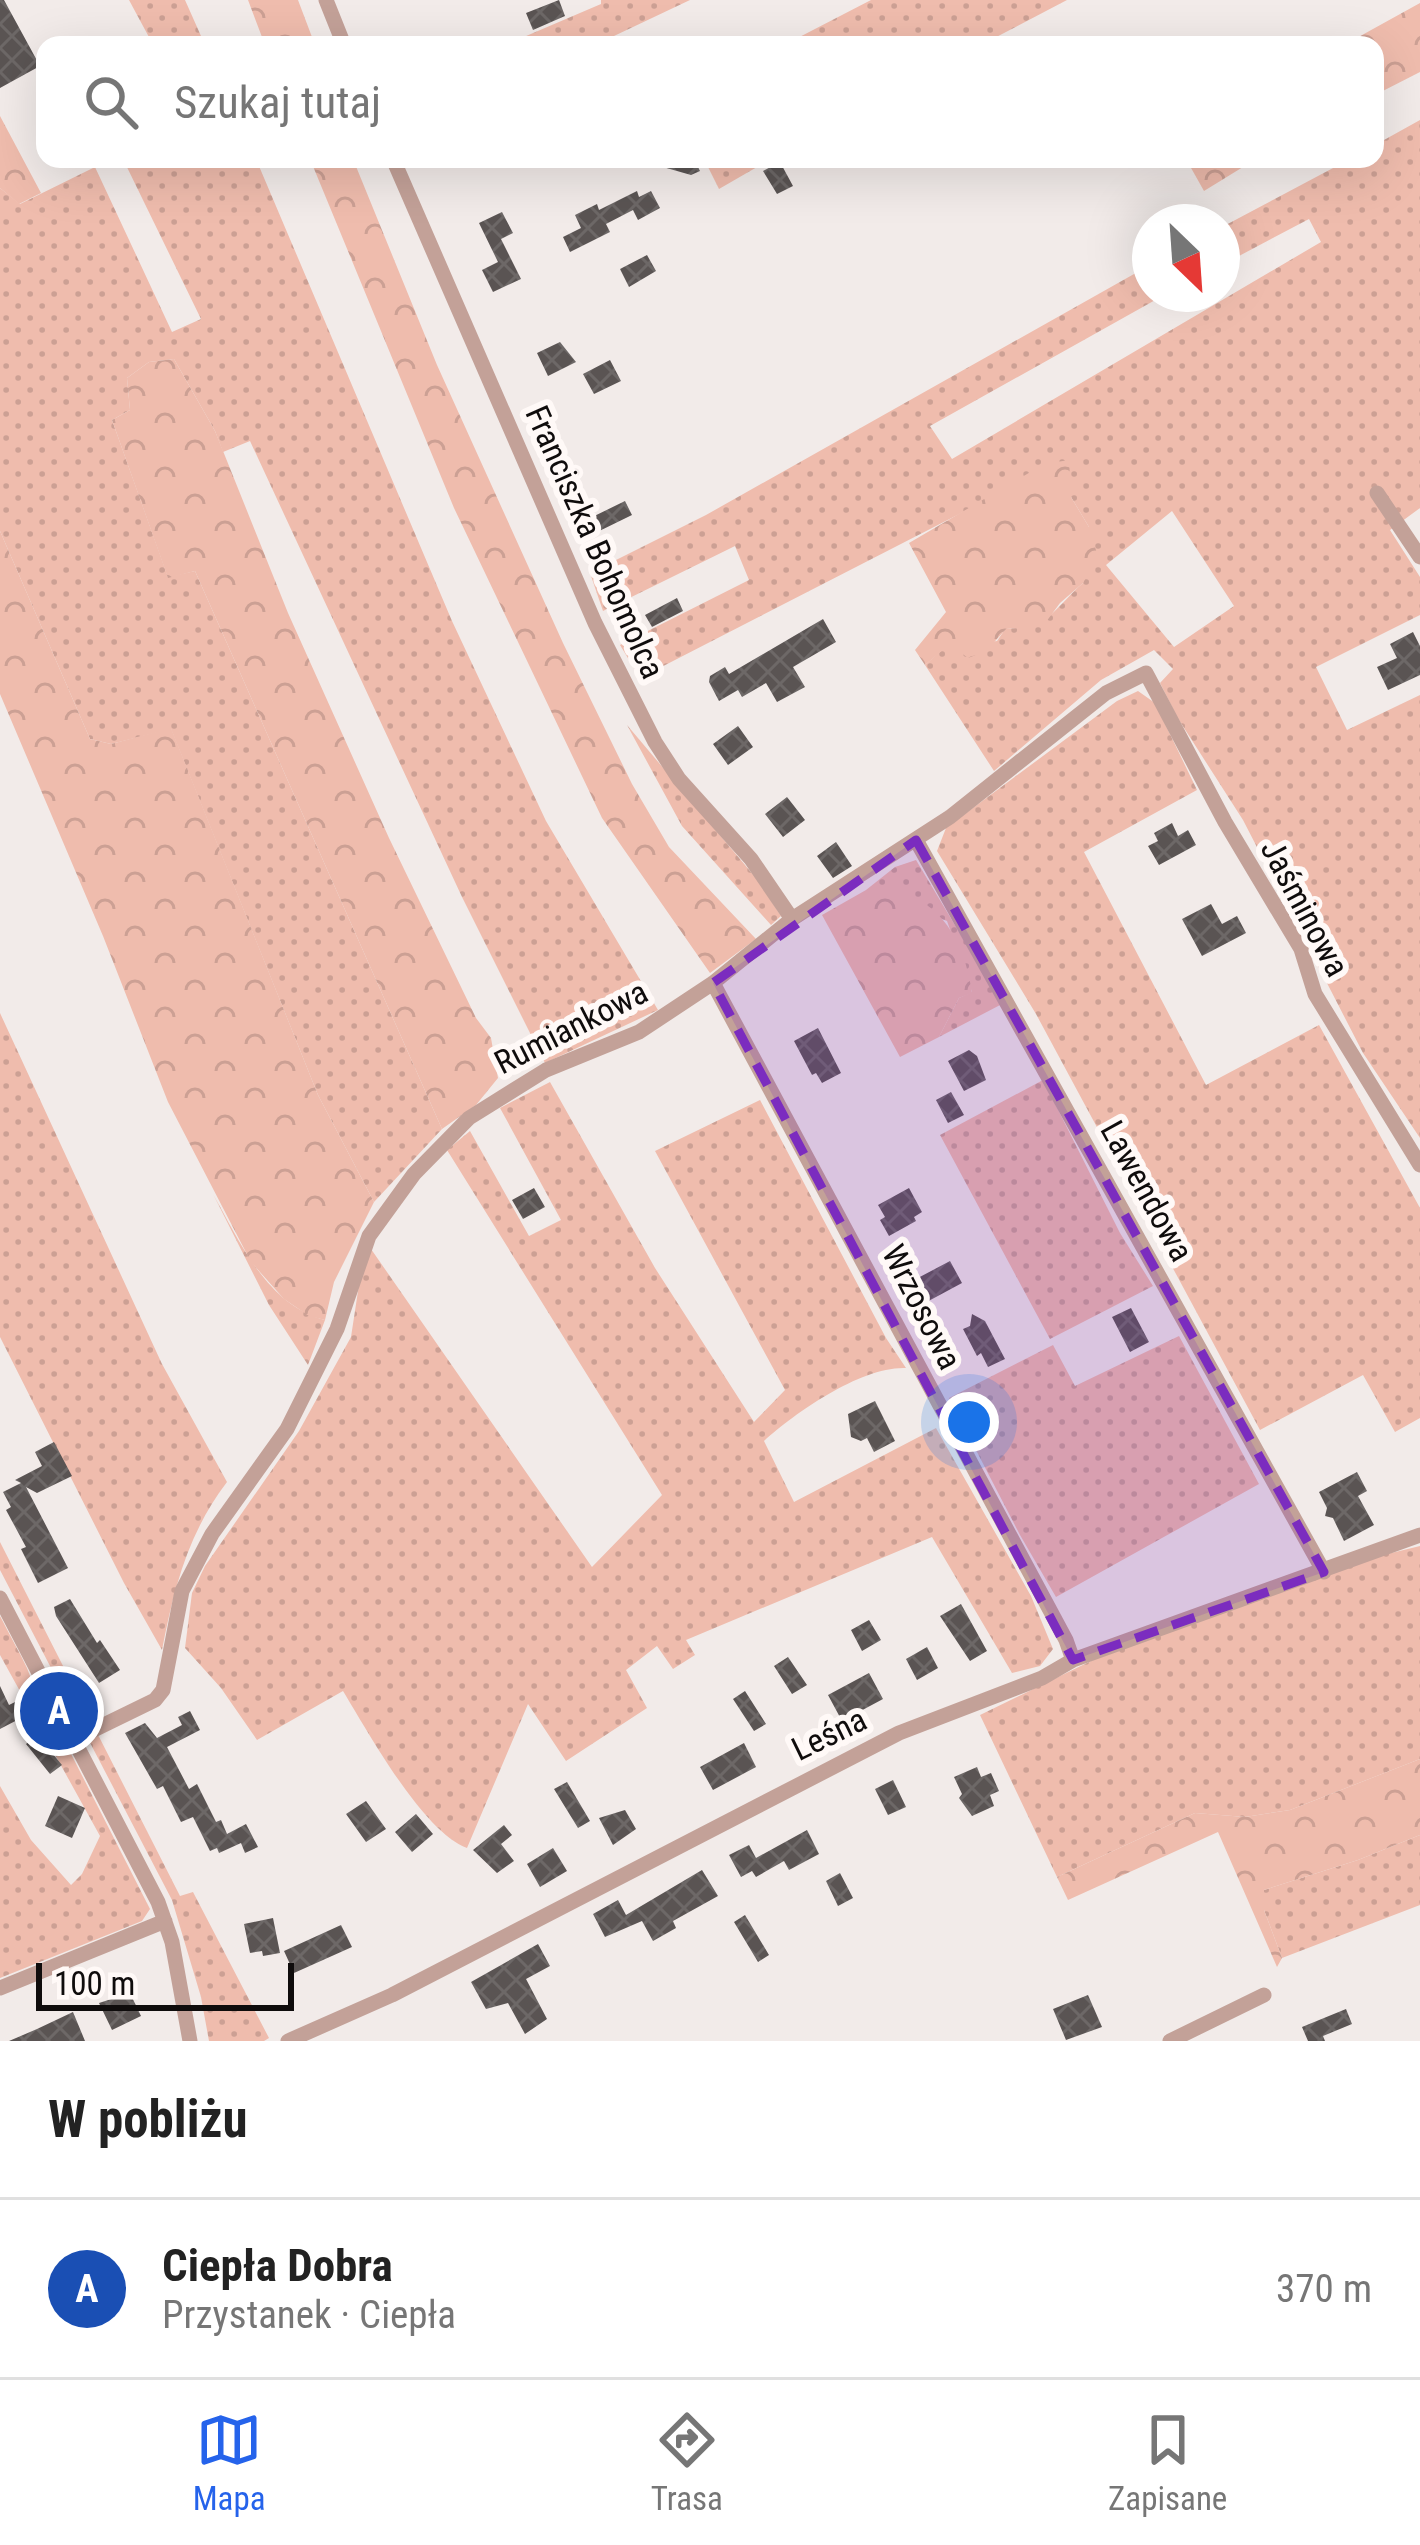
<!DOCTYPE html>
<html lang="pl">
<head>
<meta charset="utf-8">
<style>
	:root { --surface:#fff; --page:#f2f2f2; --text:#222; --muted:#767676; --line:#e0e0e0; --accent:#2563eb }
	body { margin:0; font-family:"Roboto Condensed",sans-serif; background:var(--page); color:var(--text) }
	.compass { position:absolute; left:1132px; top:204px; width:108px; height:108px; border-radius:50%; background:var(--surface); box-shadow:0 12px 48px #0002; rotate:155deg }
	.scale { position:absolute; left:36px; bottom:30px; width:258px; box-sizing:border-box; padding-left:12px; border:6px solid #0f0c0c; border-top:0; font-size:33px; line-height:42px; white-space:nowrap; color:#0f0c0c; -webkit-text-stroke:9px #fff9f7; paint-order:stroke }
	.you { position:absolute; left:969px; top:1422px; width:42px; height:42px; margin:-30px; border:9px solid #fff; border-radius:50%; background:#1a73e8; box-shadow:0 0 0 18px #1a73e833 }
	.badge { display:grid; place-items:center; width:78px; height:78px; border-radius:50%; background:var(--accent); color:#fff; font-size:39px; font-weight:700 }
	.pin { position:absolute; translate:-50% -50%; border:6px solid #fff; box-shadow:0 3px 12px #0006 }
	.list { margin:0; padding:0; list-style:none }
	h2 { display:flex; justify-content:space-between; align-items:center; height:156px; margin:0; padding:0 48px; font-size:51px }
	h2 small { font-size:39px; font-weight:400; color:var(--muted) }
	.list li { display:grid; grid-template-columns:78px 1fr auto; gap:36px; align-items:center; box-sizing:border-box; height:180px; padding:0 48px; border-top:3px solid var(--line) }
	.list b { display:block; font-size:45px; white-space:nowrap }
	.list p { margin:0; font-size:39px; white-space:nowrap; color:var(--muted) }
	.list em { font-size:39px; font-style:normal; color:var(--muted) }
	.icon { flex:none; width:66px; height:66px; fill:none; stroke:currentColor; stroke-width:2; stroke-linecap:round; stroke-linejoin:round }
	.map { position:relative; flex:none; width:1420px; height:2041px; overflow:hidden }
	.search { position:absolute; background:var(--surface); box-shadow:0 12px 48px #0002; left:36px; right:36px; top:36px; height:132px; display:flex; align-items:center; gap:30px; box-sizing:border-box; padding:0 42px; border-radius:24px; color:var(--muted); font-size:45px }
	.sheet { height:336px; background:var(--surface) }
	nav { display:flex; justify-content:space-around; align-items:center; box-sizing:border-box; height:168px; border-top:3px solid var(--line); background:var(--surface); font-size:33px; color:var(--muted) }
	nav a { display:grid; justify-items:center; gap:6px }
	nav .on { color:var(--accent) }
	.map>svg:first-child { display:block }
	.grass { fill:url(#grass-dots); fill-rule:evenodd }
	.forest { fill:url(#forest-crowns) }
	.building { fill:url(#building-cross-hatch) }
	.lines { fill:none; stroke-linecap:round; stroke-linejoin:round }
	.street { stroke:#c3a198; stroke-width:15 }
	.marked { fill:#7b2cbf; fill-opacity:0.2; stroke:#7b2cbf; stroke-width:9; stroke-dasharray:24 15; stroke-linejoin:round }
	.labels { text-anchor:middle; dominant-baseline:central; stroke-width:12; stroke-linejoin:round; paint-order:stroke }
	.street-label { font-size:33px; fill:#0f0c0c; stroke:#fff9f7 }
</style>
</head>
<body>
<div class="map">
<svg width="1420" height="2041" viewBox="0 0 1420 2041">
	<defs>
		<pattern id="grass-dots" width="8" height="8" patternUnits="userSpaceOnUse" patternTransform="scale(3)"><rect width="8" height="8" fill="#efbcad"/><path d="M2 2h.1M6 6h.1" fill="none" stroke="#cca094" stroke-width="1.8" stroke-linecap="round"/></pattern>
		<pattern id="forest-crowns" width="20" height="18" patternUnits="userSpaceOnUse" patternTransform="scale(3)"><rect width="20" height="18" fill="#efbcad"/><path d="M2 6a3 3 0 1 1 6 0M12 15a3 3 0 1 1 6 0" fill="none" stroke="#cca094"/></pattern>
		<pattern id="building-cross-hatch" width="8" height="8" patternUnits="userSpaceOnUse" patternTransform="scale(3)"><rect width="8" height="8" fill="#5a5453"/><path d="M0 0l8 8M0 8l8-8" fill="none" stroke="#6d6867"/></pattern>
	</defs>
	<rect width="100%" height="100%" fill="#f2ebe9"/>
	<path class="grass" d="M129 0H185L205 45H140L150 39Z
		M601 0H690L595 45H505L601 4Z
		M871 0H1067L981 45H784Z
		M1420 120V508L1390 530 1420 577V615L1316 667 1347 730 1420 695V1138L1363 1053 1243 820 1177 717 1160 683 1173 669 1154 650 1101 680 994 771 925 665 944 648 997 641 1006 628C1048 631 1055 607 1083 583L1089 527 1071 497 973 507 640 678 620 645 749 580 735 546 603 611 590 573 706 515 1150 265V294H1166L930 426 952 459 1321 242 1309 219 1222 265V227L1350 159H1375V145ZM1172 511 1234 606 1174 647 1106 565Z
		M123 159H256L452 621 546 821 658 1010 545 1063 462 897 250 441 223 452 215 431 174 359 149 362 127 378 130 410 112 420 168 577 195 571 442 1129 374 1202 318 1095 171 729 111 744 90 739 0 531V188L20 204 95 167 172 332 201 319Z
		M704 159H771L719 189Z
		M1138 691 1155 703 1197 790 1084 852 1206 1085 1319 1025 1420 1208V1418L1395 1432 1363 1375 1260 1430 1036 1014 937 851 946 828 1117 701Z
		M627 725 756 878 781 916 771 925 682 826Z
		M916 860 1002 1004 939 1037 959 998 972 992 947 921 866 890 895 867Z
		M0 1013 162 1364 227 1482C188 1533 174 1588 162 1650L124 1583 0 1337Z
		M1043 1080 1120 1233 1153 1286 1050 1339 940 1135Z
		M550 1082 655 1268 754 1422 785 1390 655 1151 760 1100 886 1338 906 1368C862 1366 796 1412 764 1441L794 1502 936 1428 1031 1596 1053 1649 1040 1666 1012 1673 932 1537 686 1640 695 1655 673 1669 657 1646 626 1670 647 1708 566 1761 528 1704 467 1848C423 1832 368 1732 343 1691L257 1740 221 1688 185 1648 192 1593 205 1566 299 1431 351 1337 360 1278 371 1249 592 1567 662 1495 447 1150 470 1131 529 1236 561 1220 500 1108Z
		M213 1194C240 1242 267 1305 325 1320L308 1365 269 1305Z
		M1179 1336 1259 1484 1056 1597 1020 1535 949 1398 1053 1345 1075 1386Z
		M0 1542 180 1896 193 1892 269 2038 264 2041H209L201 1997 172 1900 0 1570Z
		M1420 1546V1759L1290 1810 1245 1817 1195 1813 1057 1877 980 1715 1093 1660 1375 1557Z
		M0 1616C9 1634 19 1651 27 1668 41 1702 36 1716 66 1744L150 1909 142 1921 0 1978V1786L31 1840 71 1885 82 1874 100 1836 0 1655Z
		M1420 1835V1905L1282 1958 1264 1910V1890L1358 1860Z"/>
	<path class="forest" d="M248 0H298L315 45H265Z
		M1420 3V72L1375 95V45H1344Z
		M0 116 41 193 19 204 0 188Z
		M310 159H353L437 365 563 643 632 784 669 847 756 939 710 973 602 818 454 508Z
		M1186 159H1256L1204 191Z
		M174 359 215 431 288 613 389 838 476 1018 491 1038 498 1078 476 1105 442 1129 195 571 168 578 112 420 130 410 127 378 149 362Z
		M1069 460 1071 497 1089 527 1098 557 1083 583 1060 603 1046 622 1025 629 1007 628 986 651 968 658 956 649H944L925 665 915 650 946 612 909 543 1044 464Z
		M0 531 90 739 111 744 171 728 318 1095 374 1202 334 1282 325 1320 309 1316 284 1299 251 1262 168 1102 103 936 0 694Z
		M890 887C942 903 964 939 972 993L959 998 939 1037 900 1057 822 915 866 890Z
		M1420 1759V1835L1358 1860 1264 1890V1910L1282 1958 1277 1967 1218 1832 1068 1900 1057 1877 1195 1813 1245 1817 1290 1810Z"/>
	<path class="building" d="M0 0H4L40 66 0 88Z
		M559 0 565 16 533 30 526 13Z
		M649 159H694L700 171 691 175 649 163Z
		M780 162 793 186 777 194 763 171Z
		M637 191 639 197 651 191 660 208 638 220 633 210 606 224 610 232 570 252 563 237 581 228 575 215 597 204 599 210Z
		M502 212 513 233 501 239 521 279 493 292 482 270 498 262 479 223Z
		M647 255 656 271 629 287 620 269Z
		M560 342 576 362 548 376 537 353Z
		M610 360 621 381 594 394 583 374Z
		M625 501 632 515 585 538 578 524Z
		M677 598 683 611 652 627 645 615Z
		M823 619 836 642 793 667 805 687 777 702 766 683 742 697 738 690 719 701 709 682 710 676 725 667 729 674Z
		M1413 632 1420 646V675L1388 690 1377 667 1397 658 1390 644Z
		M738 726 753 747 728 765 713 744Z
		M787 797 805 820 783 837 765 814Z
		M1172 823 1178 836 1188 830 1196 845 1159 865 1148 846 1158 841 1154 833Z
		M836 842 852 866 833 878 817 856Z
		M1211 904 1222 924 1237 916 1246 933 1202 956 1182 919Z
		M818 1028 841 1073 822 1083 816 1073 812 1075 794 1041Z
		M969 1050 977 1056 986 1080 964 1091 948 1061Z
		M951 1092 964 1115 948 1123 936 1100Z
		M534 1188 545 1207 523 1219 512 1200Z
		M909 1188 922 1212 914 1217 916 1221 889 1236 880 1220 885 1217 878 1205Z
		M950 1261 962 1283 923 1304 916 1291 921 1288 916 1279Z
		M1131 1308 1149 1342 1130 1352 1112 1317Z
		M972 1314 985 1321 1005 1359 988 1367 981 1353 977 1356 963 1329 970 1326Z
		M875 1401 895 1441 874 1452 867 1438 861 1441 851 1437 848 1414Z
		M54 1442 72 1476 37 1493 26 1487 68 1568 38 1583 21 1549 26 1547 6 1510 11 1507 3 1492 21 1483 15 1480 42 1466 35 1452Z
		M1357 1472 1367 1491 1358 1496 1374 1525 1344 1541 1333 1518 1325 1516 1327 1508 1319 1492Z
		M70 1599 97 1643 100 1640 120 1670 99 1683 56 1616 54 1607Z
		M961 1604 987 1651 970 1661 940 1616Z
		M869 1620 881 1640 862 1651 851 1630Z
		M927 1647 938 1668 917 1680 906 1659Z
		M788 1657 807 1685 792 1694 774 1666Z
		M869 1673 883 1699 842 1721 828 1695Z
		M0 1686 9 1705 15 1702 23 1717 0 1729Z
		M745 1691 766 1724 754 1731 733 1699Z
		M190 1711 200 1730 167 1747 189 1789 197 1784 216 1822 221 1820 227 1834 246 1824 258 1847 245 1853 241 1843 219 1853 217 1848 210 1851 193 1817 181 1822 163 1786 157 1789 125 1733 145 1723 157 1738 182 1725 178 1717Z
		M37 1735 62 1765 50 1774 26 1744Z
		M744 1743 756 1767 713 1790 700 1767Z
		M977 1767 981 1777 991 1773 999 1791 990 1795 994 1806 972 1816 959 1798 962 1794 954 1777Z
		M893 1780 906 1807 888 1815 875 1789Z
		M567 1782 590 1821 578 1828 554 1789Z
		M58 1796 85 1808 72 1838 45 1826Z
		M366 1801 386 1829 366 1842 346 1814Z
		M625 1810 636 1829 613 1845 599 1818Z
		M416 1814 433 1834 412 1852 395 1832Z
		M504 1825 512 1835 501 1844 514 1861 497 1873 473 1850Z
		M807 1830 819 1854 789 1870 784 1861 756 1877 752 1871 741 1877 729 1855 749 1845 756 1858Z
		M553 1848 567 1871 540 1887 527 1864Z
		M702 1870 718 1896 673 1921 676 1928 653 1941 642 1921 605 1937 593 1914 618 1900 626 1915Z
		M840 1873 853 1898 838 1906 826 1881Z
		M745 1915 769 1955 758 1962 734 1922Z
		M273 1918 280 1953 263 1956 262 1951 250 1953 244 1924Z
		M341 1925 352 1947 294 1973 284 1951Z
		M538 1944 550 1966 526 1979 547 2019 525 2034 508 2003 486 2009 471 1982Z
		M130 1993 141 2016 112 2030 99 2003Z
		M1088 1995 1102 2027 1066 2040 1053 2009Z
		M1346 2009 1352 2024 1323 2036 1325 2041H1308L1302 2027Z
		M73 2012 85 2041H9L37 2029Z"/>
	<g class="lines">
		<path class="street" d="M326 0 344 45
			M393 159 595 623 655 742 679 779 751 859 792 919
			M1377 493 1420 557
			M916 840 1324 1572
			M713 983 1066 1640 1073 1660
			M0 1598 158 1902 172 1942 190 2041
			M73 1740 155 1700 163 1690 182 1591 212 1534 287 1429 337 1329 369 1236 414 1174 469 1118 546 1070 639 1032 713 983 792 919 950 817 1106 693 1146 673 1225 822 1301 949 1315 994 1420 1165
			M0 1988 165 1921
			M288 2041 392 1995 899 1733 1042 1678 1073 1660 1420 1535
			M1170 2041 1264 1995"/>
	</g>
	<path class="marked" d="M916 840 1324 1572 1073 1660 713 983Z"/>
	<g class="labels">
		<g class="street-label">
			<text transform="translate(595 542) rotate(66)">Franciszka Bohomolca</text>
			<text transform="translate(1305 908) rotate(62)">Jaśminowa</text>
			<text transform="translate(571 1027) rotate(-27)">Rumiankowa</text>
			<text transform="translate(1147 1191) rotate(61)">Lawendowa</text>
			<text transform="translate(922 1307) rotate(63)">Wrzosowa</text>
			<text transform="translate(829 1734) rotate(-26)">Leśna</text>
		</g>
	</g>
</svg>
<svg class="compass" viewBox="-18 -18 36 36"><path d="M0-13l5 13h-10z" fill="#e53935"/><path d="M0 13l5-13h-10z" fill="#767676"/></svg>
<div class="scale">100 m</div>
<div class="you"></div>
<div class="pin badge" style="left:59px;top:1711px;background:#1a4fb4">A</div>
<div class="search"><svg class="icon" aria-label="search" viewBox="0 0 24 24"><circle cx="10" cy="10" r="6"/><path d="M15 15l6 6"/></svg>Szukaj tutaj</div>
</div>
<section class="sheet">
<h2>W pobliżu<small></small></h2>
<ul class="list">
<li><span class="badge" style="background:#1a4fb4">A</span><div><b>Ciepła Dobra</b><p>Przystanek · Ciepła</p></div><em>370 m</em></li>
</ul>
</section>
<nav>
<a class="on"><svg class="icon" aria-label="map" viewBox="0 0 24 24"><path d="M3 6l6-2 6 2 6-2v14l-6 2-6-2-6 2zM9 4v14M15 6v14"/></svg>Mapa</a>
<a><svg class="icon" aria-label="directions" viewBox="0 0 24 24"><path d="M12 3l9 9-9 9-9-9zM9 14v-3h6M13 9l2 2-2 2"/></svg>Trasa</a>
<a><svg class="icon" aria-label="saved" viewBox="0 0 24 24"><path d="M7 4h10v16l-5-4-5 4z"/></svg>Zapisane</a>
</nav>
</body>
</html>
